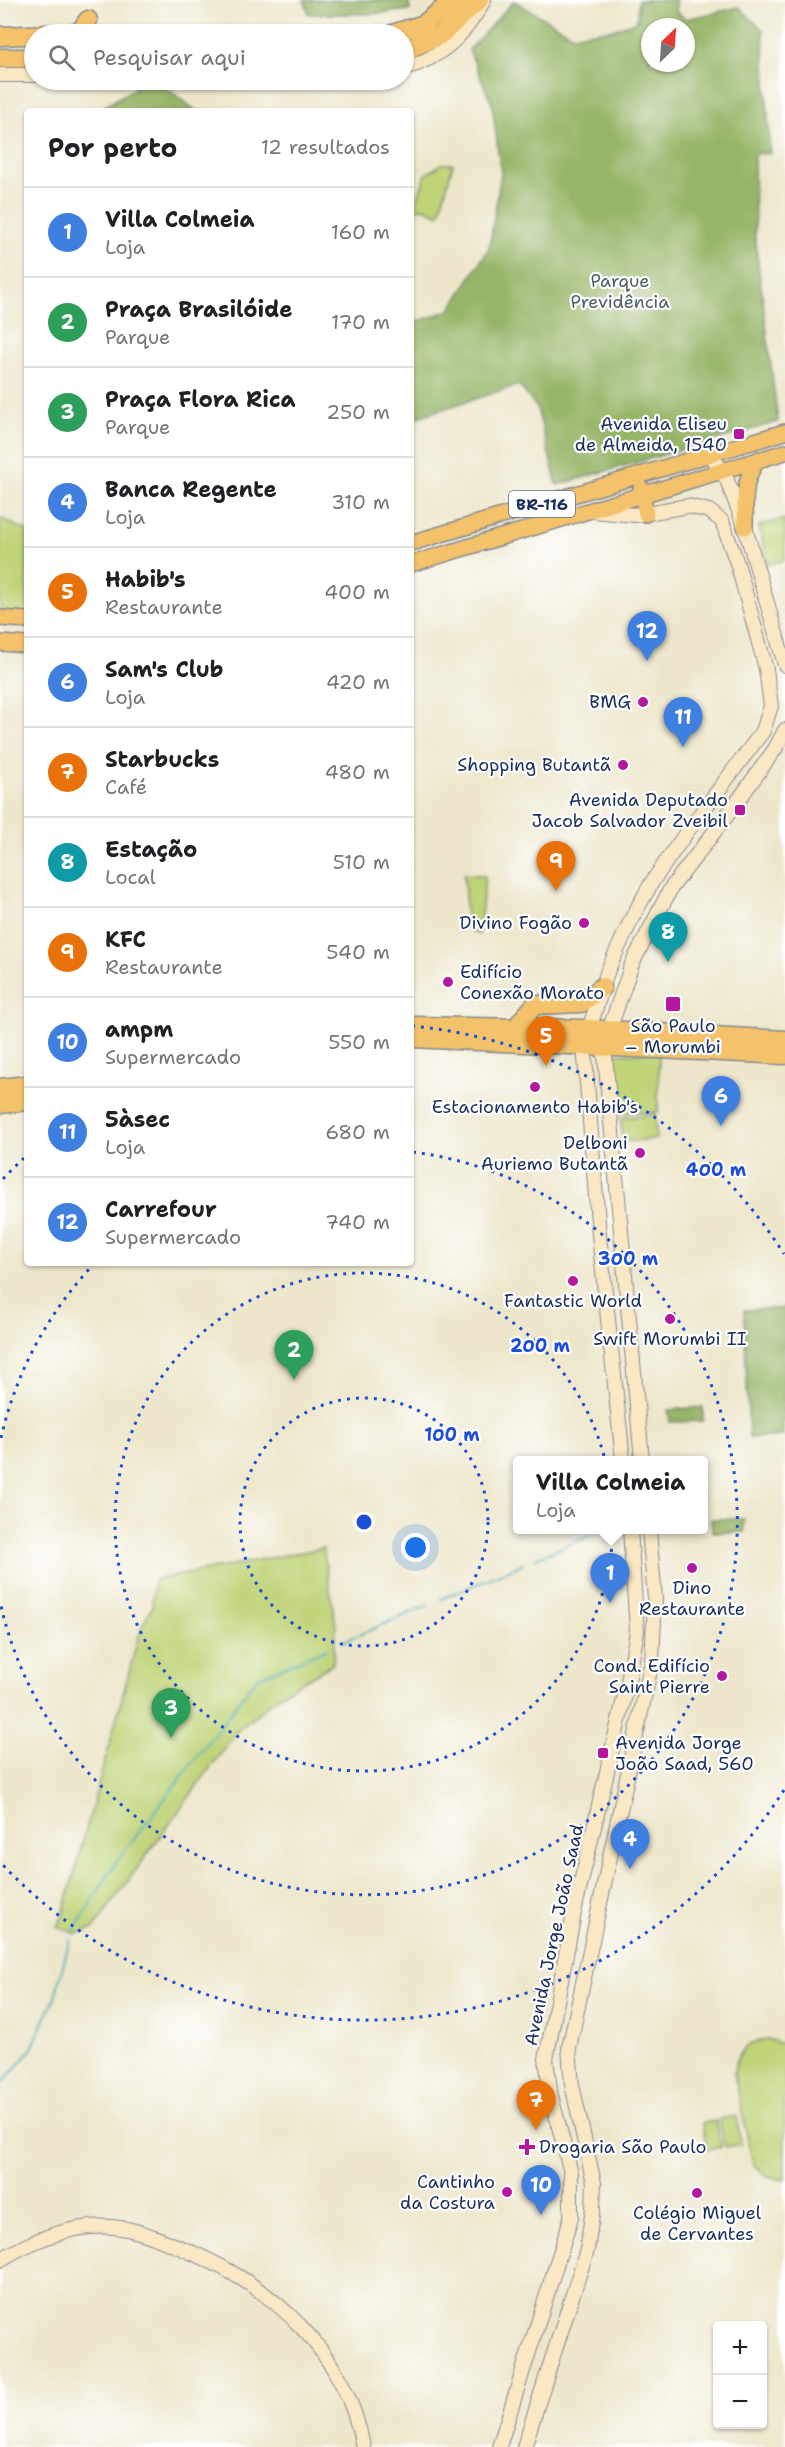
<!DOCTYPE html>
<html lang="pt">
<head>
<meta charset="utf-8">
<style>
	:root { --surface:#fff; --page:#f2f2f2; --text:#202124; --muted:#757577; --line:#e0e0e0; --accent:#d93025 }
	body { margin:0; font-family:"Shantell Sans",sans-serif; background:var(--page); color:var(--text) }
	.controls { position:absolute; right:18px; bottom:18px; display:grid; overflow:hidden; border-radius:6px; box-shadow:0 2px 4px #0004 }
	.controls button { width:54px; height:54px; display:grid; place-items:center; padding:0; border:0; border-bottom:2px solid var(--line); background:var(--surface); color:var(--text); font:30px sans-serif }
	.compass { position:absolute; left:641px; top:18px; width:54px; height:54px; border-radius:50%; background:var(--surface); box-shadow:0 2px 4px #0004; rotate:25deg }
	.you { position:absolute; left:416px; top:1548px; width:21px; height:21px; margin:-15px; border:4px solid #fff; border-radius:50%; background:#1a73e8; box-shadow:0 0 0 9px #1a73e833 }
	.badge { display:grid; place-items:center; width:39px; height:39px; border-radius:50%; background:var(--accent); color:#fff; font-size:20px; font-weight:700 }
	.pin { position:absolute; translate:-50% -50px; filter:drop-shadow(0 2px 3px #0008) }
	.pin::after { content:''; position:absolute; top:32px; width:21px; height:18px; background:inherit; clip-path:polygon(0 0,100% 0,50% 100%) }
	.popup { position:absolute; left:513px; top:1456px; width:195px; height:78px; box-sizing:border-box; display:grid; place-content:center; border-radius:6px; background:var(--surface); filter:drop-shadow(0 2px 4px #0005); font-size:20px; white-space:nowrap; color:var(--muted) }
	.popup b { font-size:22px; color:var(--text) }
	.popup::after { content:''; position:absolute; left:50%; top:100%; margin-left:-12px; border:12px solid transparent; border-top-color:var(--surface) }
	.list { margin:0; padding:0; list-style:none }
	h2 { display:flex; justify-content:space-between; align-items:center; height:78px; margin:0; padding:0 24px; font-size:26px }
	h2 small { font-size:20px; font-weight:400; color:var(--muted) }
	.list li { display:grid; grid-template-columns:39px 1fr auto; gap:18px; align-items:center; box-sizing:border-box; height:90px; padding:0 24px; border-top:2px solid var(--line) }
	.list b { display:block; font-size:22px; white-space:nowrap }
	.list p { margin:0; font-size:20px; white-space:nowrap; color:var(--muted) }
	.list em { font-size:20px; font-style:normal; color:var(--muted) }
	.icon { flex:none; width:33px; height:33px; fill:none; stroke:currentColor; stroke-width:2; stroke-linecap:round; stroke-linejoin:round }
	.map { position:relative; flex:none; width:785px; height:2447px; overflow:hidden }
	.search { position:absolute; background:var(--surface); box-shadow:0 2px 4px #0004; left:24px; top:24px; width:390px; height:66px; display:flex; align-items:center; gap:15px; box-sizing:border-box; padding:0 21px; border-radius:33px; color:var(--muted); font-size:22px }
	.panel { position:absolute; background:var(--surface); box-shadow:0 2px 4px #0004; left:24px; top:108px; width:390px; height:1158px; border-radius:6px }
	.map>svg:first-child { display:block }
	.green { fill:#bfd377; stroke:#6d816a; stroke-width:1.5 }
	.forest { fill:#97b568; stroke:#597263; stroke-width:1.5; fill-rule:evenodd }
	.lines { fill:none; stroke-linecap:round; stroke-linejoin:round }
	.stream { stroke:#3faeba; stroke-width:2 }
	.secondary-casing { stroke:#848a94; stroke-width:16 }
	.primary-casing { stroke:#848a94; stroke-width:18 }
	.highway-casing { stroke:#848a94; stroke-width:21 }
	.secondary { stroke:#fae7c3; stroke-width:14 }
	.primary { stroke:#f3c26a; stroke-width:15 }
	.highway { stroke:#f3c26a; stroke-width:18 }
	.ring { fill:none; stroke:#1d4ed8; stroke-width:3; stroke-dasharray:3 6 }
	.poi-dot { fill:#b5179e; stroke:#fff; stroke-width:2 }
	.labels { text-anchor:middle; dominant-baseline:central; stroke-width:4.5; stroke-linejoin:round; paint-order:stroke }
	.shield { fill:#fff; stroke:#5f6d8e; stroke-width:1.5 }
	.shield-label { font-size:16px; font-weight:bold; fill:#1b2f5e }
	.park-label { font-size:18px; fill:#4c6066; stroke:#fff }
	.poi-label { font-size:18px; fill:#1b2f5e; stroke:#fff; text-anchor:end }
	.street-label { font-size:18px; fill:#1b2f5e; stroke:#fff }
	.centre { fill:#1d4ed8; stroke:#fff; stroke-width:3 }
	.ring-label { font-size:18px; text-anchor:middle; font-weight:bold; fill:#1d4ed8; stroke:#fff; stroke-width:4.5; stroke-linejoin:round; paint-order:stroke }
</style>
</head>
<body>
<div class="map">
<svg width="785" height="2447" viewBox="0 0 785 2447">
	<rect width="100%" height="100%" fill="#fff"/>
	<filter id="ink" filterUnits="userSpaceOnUse"><feTurbulence type="fractalNoise" baseFrequency=".0167" numOctaves="2"/><feDisplacementMap in="SourceGraphic" scale="12" xChannelSelector="R" yChannelSelector="G"/><feConvolveMatrix kernelMatrix="1 2 1 2 8 2 1 2 1" color-interpolation-filters="sRGB"/></filter>
	<filter id="wash" filterUnits="userSpaceOnUse"><feTurbulence type="fractalNoise" baseFrequency=".008" numOctaves="4" result="noise"/><feDisplacementMap in="SourceGraphic" scale="24" xChannelSelector="R" yChannelSelector="G"/><feGaussianBlur stdDeviation="1.35" result="paint"/><feColorMatrix in="noise" values="0 0 0 0 0 0 0 0 0 0 0 0 0 0 0 0 0 1.4 0 .05"/><feComposite in="paint" operator="in"/></filter>
	<g filter="url(#wash)">
		<rect width="100%" height="100%" fill="#ede6ca"/>
		<path class="green" d="M442 164H453L439 215 424 208 414 209 426 174Z
			M0 518 27 531V615L0 613Z
			M785 519V560L768 564 759 526Z
			M464 874 485 876 479 935 470 931 466 920Z
			M659 1052 658 1112 618 1113 613 1054Z
			M655 1114 656 1139 622 1142 621 1118Z
			M323 1548 336 1626 333 1664 282 1693 237 1731 93 1929 76 1934 57 1926 62 1918 141 1628 152 1607 154 1580Z
			M768 2039 785 2045V2180L767 2177 753 2164 734 2074C735 2054 748 2040 768 2039Z
			M736 2116 741 2144 725 2147 719 2119Z
			M716 2121 721 2147 707 2150 702 2123Z"/>
		<path class="forest" d="M304 0H408L410 10 371 14H309Z
			M638 0H676V11L686 19 739 7 763 30 770 153 754 154 755 238 778 422 557 485 537 408 519 385 411 419V324L450 310 489 248 501 173 492 104 469 50 514 1 573 35 615 29 637 21ZM650 27H686V63H650Z
			M143 83C165 83 180 99 197 111H97Z
			M785 1308 783 1436 749 1438 744 1310Z
			M703 1407V1421L670 1422 668 1410Z
			M711 1519H744V1532H712Z"/>
		<g class="lines">
			<path class="stream" d="M536 1558 604 1530
				M441 1599 523 1564
				M342 1642 429 1605
				M74 1931 114 1865 257 1678 328 1648
				M0 2086 31 2050 55 1997 70 1939"/>
		</g>
	</g>
	<g filter="url(#ink)">
		<g class="lines">
			<g class="secondary-casing">
				<path id="secondary" d="M404 68C441 59 466 34 484 0
					M0 75H34
					M711 454 727 480 745 527 785 665
					M593 511 635 515 688 506 709 511 722 521 738 566 766 669 771 706 763 731 686 833 652 882 632 918 608 970 584 1045 599 1235 623 1460
					M642 1460 604 1045 632 964 671 888 735 805 775 749 785 730
					M0 2260C33 2240 73 2224 112 2227 138 2229 162 2240 186 2250 272 2286 346 2351 363 2447
					M499 2447 571 2218V2173L551 2096 546 2059 575 1908 628 1682 637 1631 630 1530
					M524 2447 587 2250 593 2208 594 2183 572 2085 569 2048 652 1661 655 1599 649 1530"/>
			</g>
			<g class="primary-casing">
				<path id="primary" d="M641 488 646 514
					M745 527C746 501 741 481 759 459
					M411 543 785 432
					M411 564 785 452
					M0 618 27 620
					M0 643 27 645"/>
			</g>
			<g class="highway-casing">
				<path id="highway" d="M392 34 424 24 454 0
					M0 36 79 33 88 20
					M404 51 440 35 479 0
					M0 58H34
					M411 1026 588 1029 785 1040
					M518 1037 521 1021 535 1005 581 1003 602 987
					M411 1038 785 1055
					M0 1088 27 1085
					M0 1104 27 1101"/>
			</g>
			<use href="#secondary" class="secondary"/>
			<use href="#primary" class="primary"/>
			<use href="#highway" class="highway"/>
		</g>
	</g>
	<g class="ring">
		<circle cx="364" cy="1522" r="124"/>
		<circle cx="364" cy="1522" r="249"/>
		<path d="M1 1438A373 373 0 0 1 93 1265M413 1152A373 373 0 1 1 1 1606"/>
		<path d="M784 1790A498 498 0 0 1 3 1865M3 1179A498 498 0 0 1 24 1158M412 1026A498 498 0 0 1 784 1254"/>
	</g>
	<g class="poi-dot">
		<rect x="733" y="428" width="12" height="12" rx="3"/>
		<circle cx="643" cy="702" r="6"/>
		<circle cx="623" cy="765" r="6"/>
		<rect x="734" y="804" width="12" height="12" rx="3"/>
		<circle cx="584" cy="923" r="6"/>
		<circle cx="448" cy="982" r="6"/>
		<rect x="665" y="996" width="16" height="16" rx="3"/>
		<circle cx="535" cy="1087" r="6"/>
		<circle cx="640" cy="1153" r="6"/>
		<circle cx="573" cy="1281" r="6"/>
		<circle cx="670" cy="1319" r="6"/>
		<circle cx="692" cy="1568" r="6"/>
		<circle cx="722" cy="1676" r="6"/>
		<rect x="597" y="1747" width="12" height="12" rx="3"/>
		<path d="M524 2138h6v6h6v6h-6v6h-6v-6h-6v-6h6z"/>
		<circle cx="507" cy="2192" r="6"/>
		<circle cx="697" cy="2193" r="6"/>
	</g>
	<g class="labels">
		<rect class="shield" x="509" y="491" width="66" height="26" rx="4.5"/>
		<g class="shield-label">
			<text x="542" y="504">BR-116</text>
		</g>
		<g class="park-label">
			<text x="620" y="281">Parque<tspan x="620" dy="21">Previdência</tspan></text>
		</g>
		<g class="poi-label">
			<text x="727" y="424">Avenida Eliseu<tspan x="727" dy="21">de Almeida, 1540</tspan></text>
			<text x="631" y="702">BMG</text>
			<text x="611" y="765">Shopping Butantã</text>
			<text x="728" y="800">Avenida Deputado<tspan x="728" dy="21">Jacob Salvador Zveibil</tspan></text>
			<text x="572" y="923">Divino Fogão</text>
			<text x="460" y="972" text-anchor="start">Edifício<tspan x="460" dy="21">Conexão Morato</tspan></text>
			<text x="673" y="1026" text-anchor="middle">São Paulo<tspan x="673" dy="21">– Morumbi</tspan></text>
			<text x="535" y="1107" text-anchor="middle">Estacionamento Habib's</text>
			<text x="628" y="1143">Delboni<tspan x="628" dy="21">Auriemo Butantã</tspan></text>
			<text x="573" y="1301" text-anchor="middle">Fantastic World</text>
			<text x="670" y="1339" text-anchor="middle">Swift Morumbi II</text>
			<text x="692" y="1588" text-anchor="middle">Dino<tspan x="692" dy="21">Restaurante</tspan></text>
			<text x="710" y="1666">Cond. Edifício<tspan x="710" dy="21">Saint Pierre</tspan></text>
			<text x="615" y="1743" text-anchor="start">Avenida Jorge<tspan x="615" dy="21">João Saad, 560</tspan></text>
			<text x="539" y="2147" text-anchor="start">Drogaria São Paulo</text>
			<text x="495" y="2182">Cantinho<tspan x="495" dy="21">da Costura</tspan></text>
			<text x="697" y="2213" text-anchor="middle">Colégio Miguel<tspan x="697" dy="21">de Cervantes</tspan></text>
		</g>
		<g class="street-label">
			<text transform="translate(554 1935) rotate(-78)">Avenida Jorge João Saad</text>
		</g>
	</g>
	<circle cx="364" cy="1522" r="9" class="centre"/>
	<g class="ring-label">
		<text x="716" y="1176">400 m</text>
		<text x="628" y="1265">300 m</text>
		<text x="540" y="1352">200 m</text>
		<text x="452" y="1441">100 m</text>
	</g>
</svg>
<div class="controls">
<button>+</button>
<button>−</button>
</div>
<svg class="compass" viewBox="-18 -18 36 36"><path d="M0-13l5 13h-10z" fill="#e53935"/><path d="M0 13l5-13h-10z" fill="#757577"/></svg>
<div class="you"></div>
<div class="pin badge" style="left:610px;top:1603px;background:#3f7fe0">1</div>
<div class="popup"><b>Villa Colmeia</b>Loja</div>
<div class="pin badge" style="left:294px;top:1380px;background:#2e9e5b">2</div>
<div class="pin badge" style="left:171px;top:1738px;background:#2e9e5b">3</div>
<div class="pin badge" style="left:630px;top:1869px;background:#3f7fe0">4</div>
<div class="pin badge" style="left:546px;top:1066px;background:#e8710a">5</div>
<div class="pin badge" style="left:721px;top:1126px;background:#3f7fe0">6</div>
<div class="pin badge" style="left:536px;top:2130px;background:#e8710a">7</div>
<div class="pin badge" style="left:668px;top:962px;background:#0f9aa8">8</div>
<div class="pin badge" style="left:556px;top:891px;background:#e8710a">9</div>
<div class="pin badge" style="left:541px;top:2215px;background:#3f7fe0">10</div>
<div class="pin badge" style="left:683px;top:747px;background:#3f7fe0">11</div>
<div class="pin badge" style="left:647px;top:661px;background:#3f7fe0">12</div>
<div class="search"><svg class="icon" aria-label="search" viewBox="0 0 24 24"><circle cx="10" cy="10" r="6"/><path d="M15 15l6 6"/></svg>Pesquisar aqui</div>
<section class="panel">
<h2>Por perto<small>12 resultados</small></h2>
<ul class="list">
<li><span class="badge" style="background:#3f7fe0">1</span><div><b>Villa Colmeia</b><p>Loja</p></div><em>160 m</em></li>
<li><span class="badge" style="background:#2e9e5b">2</span><div><b>Praça Brasilóide</b><p>Parque</p></div><em>170 m</em></li>
<li><span class="badge" style="background:#2e9e5b">3</span><div><b>Praça Flora Rica</b><p>Parque</p></div><em>250 m</em></li>
<li><span class="badge" style="background:#3f7fe0">4</span><div><b>Banca Regente</b><p>Loja</p></div><em>310 m</em></li>
<li><span class="badge" style="background:#e8710a">5</span><div><b>Habib's</b><p>Restaurante</p></div><em>400 m</em></li>
<li><span class="badge" style="background:#3f7fe0">6</span><div><b>Sam's Club</b><p>Loja</p></div><em>420 m</em></li>
<li><span class="badge" style="background:#e8710a">7</span><div><b>Starbucks</b><p>Café</p></div><em>480 m</em></li>
<li><span class="badge" style="background:#0f9aa8">8</span><div><b>Estação</b><p>Local</p></div><em>510 m</em></li>
<li><span class="badge" style="background:#e8710a">9</span><div><b>KFC</b><p>Restaurante</p></div><em>540 m</em></li>
<li><span class="badge" style="background:#3f7fe0">10</span><div><b>ampm</b><p>Supermercado</p></div><em>550 m</em></li>
<li><span class="badge" style="background:#3f7fe0">11</span><div><b>5àsec</b><p>Loja</p></div><em>680 m</em></li>
<li><span class="badge" style="background:#3f7fe0">12</span><div><b>Carrefour</b><p>Supermercado</p></div><em>740 m</em></li>
</ul>
</section>
</div>
</body>
</html>
